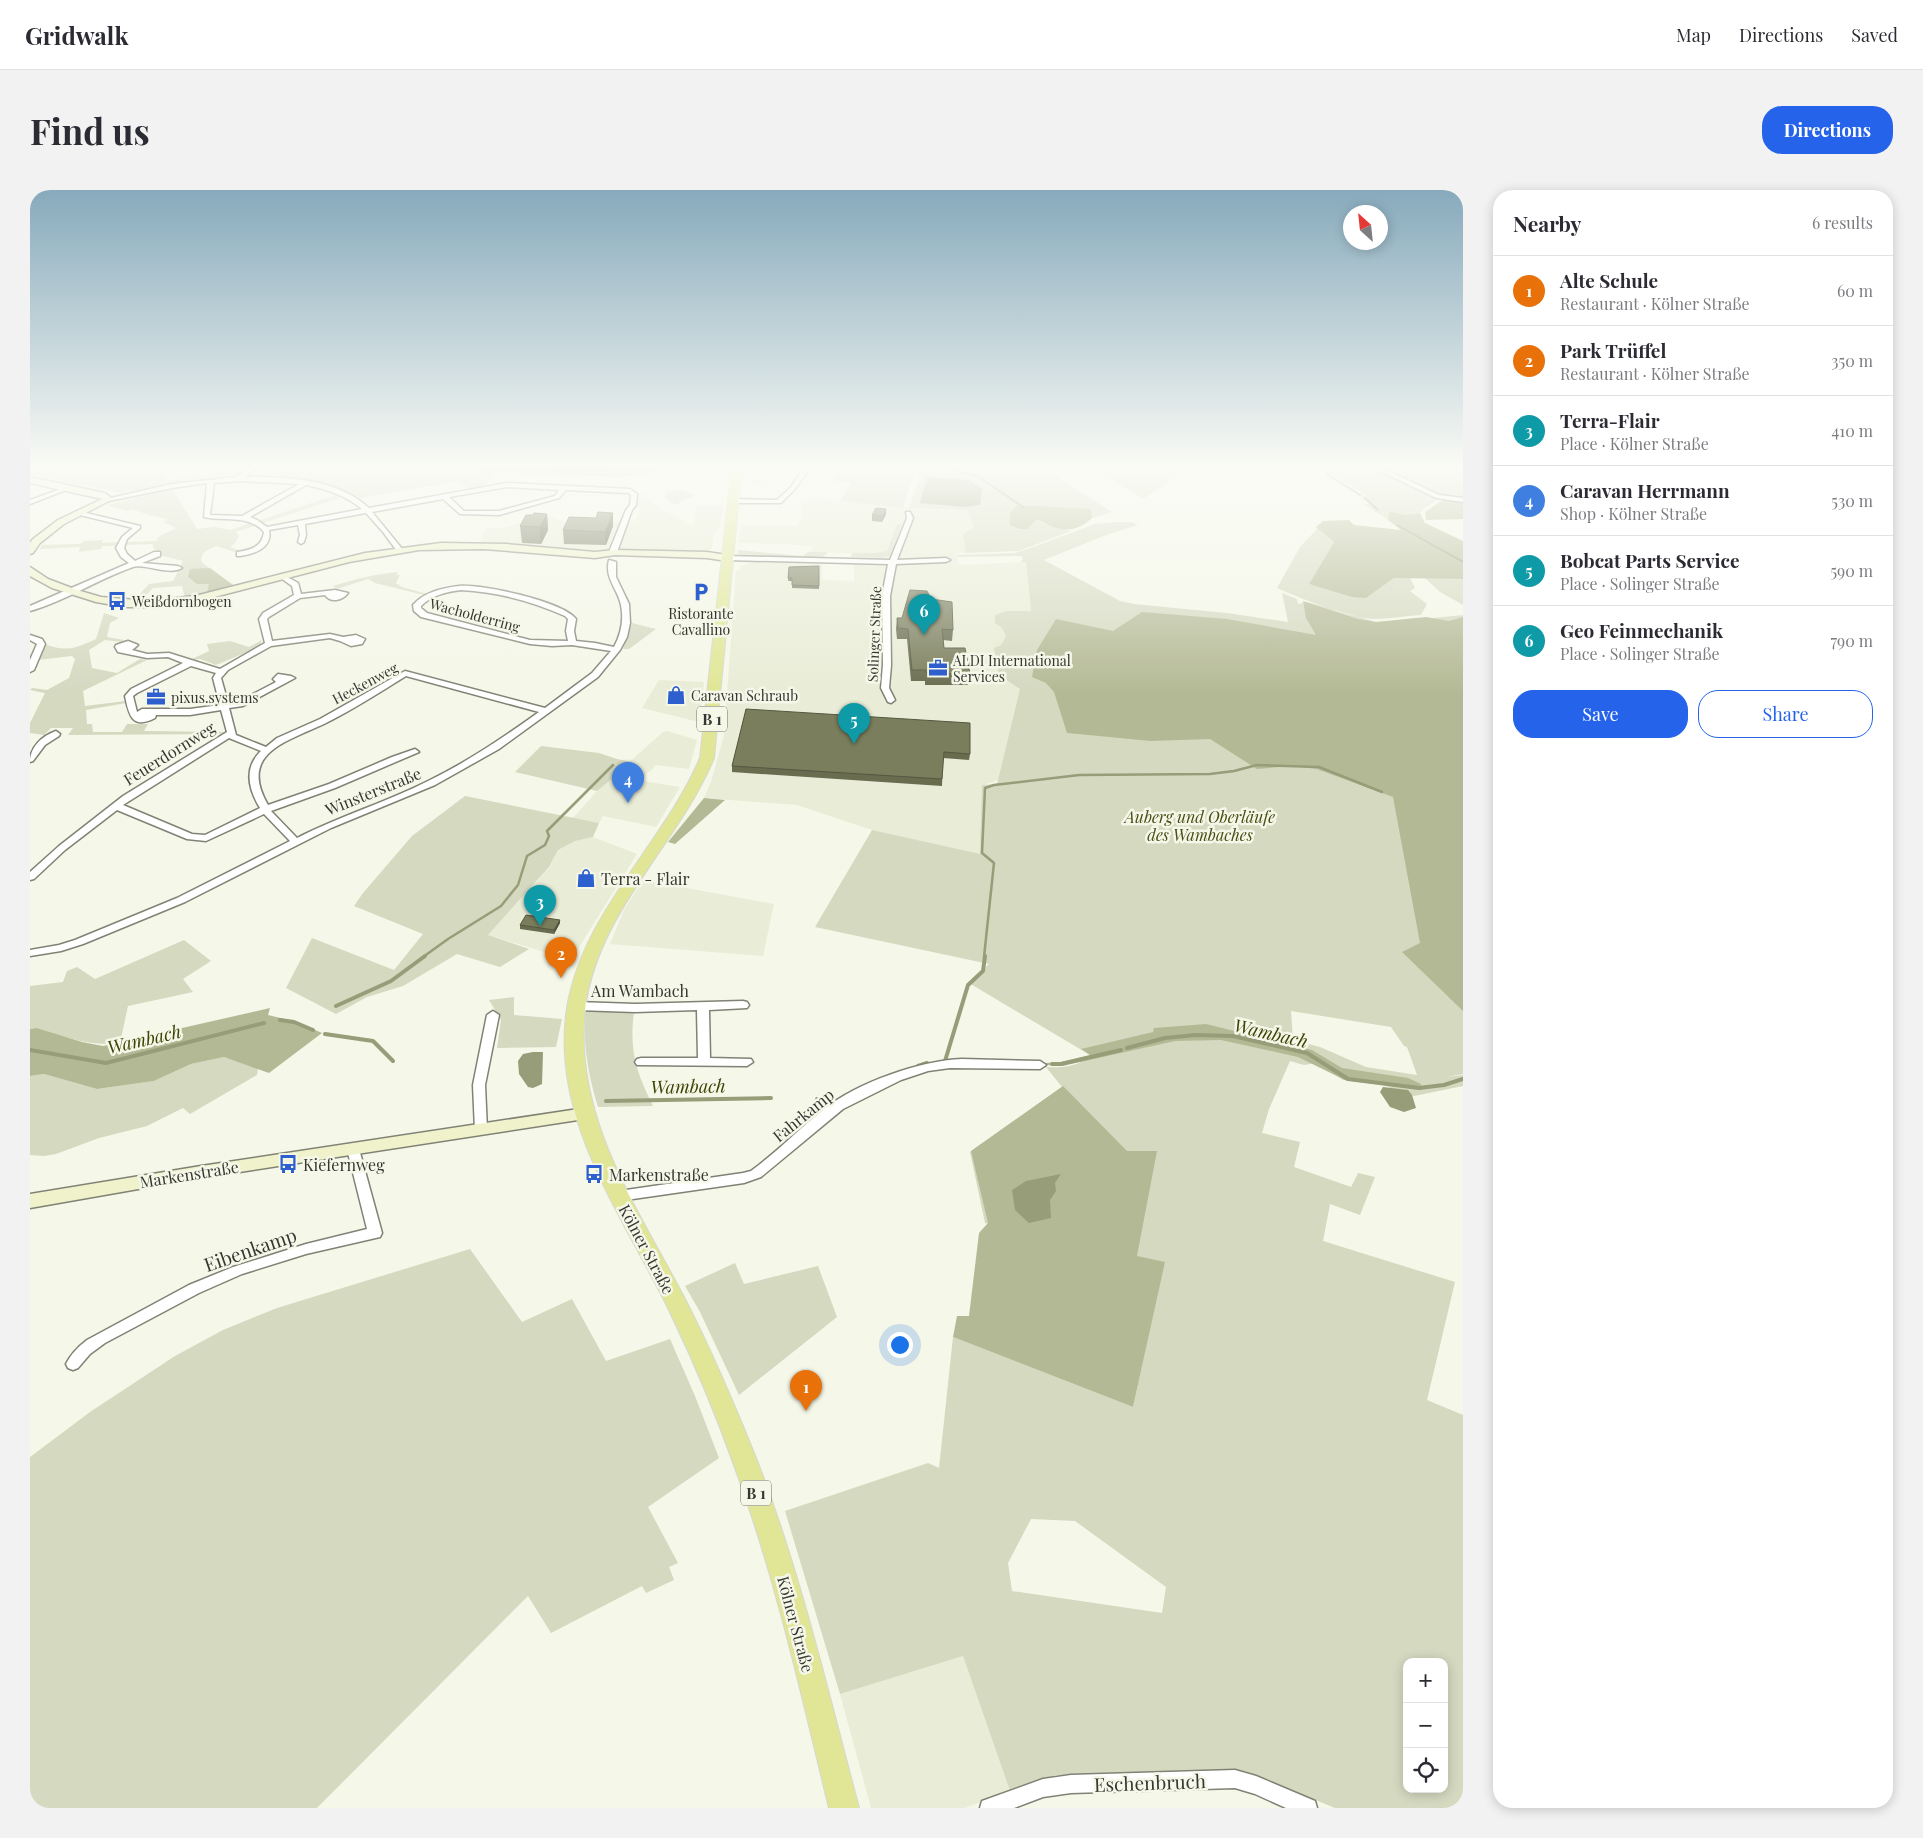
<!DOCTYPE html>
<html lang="en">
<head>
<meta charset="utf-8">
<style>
	:root { --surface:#fff; --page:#f2f2f3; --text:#2b2b33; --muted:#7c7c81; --line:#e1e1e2; --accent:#2563eb }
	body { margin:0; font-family:"Playfair Display",serif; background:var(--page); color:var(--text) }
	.controls { position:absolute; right:15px; bottom:15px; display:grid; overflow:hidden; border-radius:10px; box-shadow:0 2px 12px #0003 }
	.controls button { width:45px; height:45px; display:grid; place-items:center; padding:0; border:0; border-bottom:1px solid var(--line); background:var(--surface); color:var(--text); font:25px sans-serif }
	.compass { position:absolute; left:1313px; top:15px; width:45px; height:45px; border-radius:50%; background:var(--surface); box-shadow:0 2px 12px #0003; rotate:333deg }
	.you { position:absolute; left:869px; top:1154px; width:18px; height:18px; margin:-12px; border:4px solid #fff; border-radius:50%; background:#1a73e8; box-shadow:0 0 0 8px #1a73e833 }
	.badge { display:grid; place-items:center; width:32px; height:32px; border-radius:50%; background:var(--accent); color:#fff; font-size:16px; font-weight:700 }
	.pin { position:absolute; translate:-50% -41px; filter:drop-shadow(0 1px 2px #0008) }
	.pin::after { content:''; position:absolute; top:26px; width:18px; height:15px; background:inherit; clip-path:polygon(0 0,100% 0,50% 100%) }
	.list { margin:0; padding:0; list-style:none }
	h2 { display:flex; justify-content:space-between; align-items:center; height:65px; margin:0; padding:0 20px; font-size:21px }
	h2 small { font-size:16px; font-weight:400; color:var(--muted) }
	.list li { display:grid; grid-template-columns:32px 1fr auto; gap:15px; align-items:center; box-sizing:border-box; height:70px; padding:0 20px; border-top:1px solid var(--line) }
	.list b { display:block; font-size:19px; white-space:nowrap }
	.list p { margin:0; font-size:16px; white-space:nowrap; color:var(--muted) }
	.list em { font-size:16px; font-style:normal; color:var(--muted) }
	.actions { display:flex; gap:10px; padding:15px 20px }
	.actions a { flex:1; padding:11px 0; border:1px solid var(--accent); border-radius:20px; text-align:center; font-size:18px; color:var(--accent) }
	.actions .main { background:var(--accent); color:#fff }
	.icon { flex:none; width:28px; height:28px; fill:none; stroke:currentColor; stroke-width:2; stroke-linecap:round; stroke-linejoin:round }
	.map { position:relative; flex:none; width:1433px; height:1618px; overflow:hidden; border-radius:20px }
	header { display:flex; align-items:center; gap:30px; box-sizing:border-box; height:70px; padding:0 25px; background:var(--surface); border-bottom:1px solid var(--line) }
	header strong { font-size:24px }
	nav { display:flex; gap:28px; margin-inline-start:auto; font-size:18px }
	.intro { display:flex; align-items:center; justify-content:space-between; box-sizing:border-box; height:120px; padding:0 30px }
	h1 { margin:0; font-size:35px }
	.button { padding:12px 22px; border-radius:20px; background:var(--accent); color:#fff; font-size:18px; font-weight:700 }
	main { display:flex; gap:30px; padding:0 30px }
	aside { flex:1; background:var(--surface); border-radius:20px; box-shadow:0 2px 12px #0003 }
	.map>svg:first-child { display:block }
	.built { fill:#e9ecd6 }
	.green { fill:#d5d9c0; fill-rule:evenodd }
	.forest { fill:#b4b995 }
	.water { fill:#979c79 }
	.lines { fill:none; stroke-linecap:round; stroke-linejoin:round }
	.stream-far2 { stroke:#979c79; stroke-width:2 }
	.stream-far1 { stroke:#979c79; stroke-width:2.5 }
	.stream { stroke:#979c79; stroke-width:4 }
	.street-casing { stroke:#808275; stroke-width:3 }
	.secondary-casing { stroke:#808275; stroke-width:3 }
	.primary-casing { stroke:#d7d7d6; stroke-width:2 }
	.street { fill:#fff; fill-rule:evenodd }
	.secondary { fill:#eff2ca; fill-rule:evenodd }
	.primary { fill:#e0e695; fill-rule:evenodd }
	.wall { fill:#696c4f }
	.shaded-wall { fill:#555840 }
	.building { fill:#7a7e5c; stroke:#555840 }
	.labels { text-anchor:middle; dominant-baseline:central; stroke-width:5; stroke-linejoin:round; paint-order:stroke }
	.far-poi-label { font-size:14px; fill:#363732; stroke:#f5f7e8; text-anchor:start }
	.far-street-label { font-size:14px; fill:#363732; stroke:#f5f7e8 }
	.shield { fill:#f5f7e8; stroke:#6f7169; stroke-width:1 }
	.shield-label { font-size:15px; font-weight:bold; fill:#363732 }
	.street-label { font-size:16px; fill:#363732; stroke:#f5f7e8 }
	.park-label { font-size:16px; font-style:italic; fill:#494d13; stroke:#f5f7e8 }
	.poi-label { font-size:16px; fill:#363732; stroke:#f5f7e8; text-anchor:start }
	.water-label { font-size:18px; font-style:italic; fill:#3e4203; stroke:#f5f7e8 }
	.near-street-label { font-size:19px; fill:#363732; stroke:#f5f7e8 }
</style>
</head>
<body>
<header>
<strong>Gridwalk</strong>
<nav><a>Map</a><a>Directions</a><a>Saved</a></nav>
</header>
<div class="intro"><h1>Find us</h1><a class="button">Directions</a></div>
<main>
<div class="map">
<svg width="1433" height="1618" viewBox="0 0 1433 1618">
	<rect width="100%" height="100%" fill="#f5f7e8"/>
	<path class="built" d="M716 276 731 278 749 279 738 296 715 294Z
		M610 302 634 322H637L662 336 667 316H693L690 337 684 344 682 359 673 362 571 361 450 354 455 338H474L518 325 549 339 578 331H605L611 318 608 316Z
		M780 308 879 318 937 320 944 337 933 344 936 363H926L929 375 996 372 1001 421H977L965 433 972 438 976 446 971 455 990 499 968 590 953 595 951 665 842 640 767 615 674 608 681 592 694 545 706 381H710V376L723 372 792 374V390L824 391V374L848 369 850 364 778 362 785 357 756 354 708 353 711 335 767 336 772 327V313L778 312Z
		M629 490 674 492 669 532 612 518Z
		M637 541 667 550 659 579 625 575 622 580 618 582 612 591 650 597 626 637 573 626 569 633 543 628 567 601 633 542Z
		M563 647 607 664 541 770 458 745 519 678 528 660 545 651Z
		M613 690 744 714 733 766 580 754 594 720Z
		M933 1466 980 1601 935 1618H841L810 1504Z"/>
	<path class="green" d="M4 275H127L136 290C154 288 172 287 189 283 200 280 208 275 220 275L206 283 209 284 162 290 91 303 0 284V277Z
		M251 275H592V287L466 282 453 298 440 300 429 291 330 308 296 295 232 287Z
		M916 275H1009L1082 322 1062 328 1061 320 980 324V335L989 339 1007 329 1014 334 1041 341 989 361 936 363 933 344 944 337 937 320 879 318 892 279Z
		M1058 275H1165L1113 309Z
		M1298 275H1336L1406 309V311L1393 319 1390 323 1375 325 1359 321 1358 330 1334 314H1340L1330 307 1337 306 1298 282Z
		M1344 275H1433V309L1409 306Z
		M811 276 818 278H886L873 318 810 311 821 293 803 291Z
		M142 299 167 339 185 337 201 340 220 333 225 336 206 342 209 346 205 353 200 357 209 360 205 362 186 356C179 359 171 362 171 371L174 374 203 395 155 408 152 396 123 398 111 411H103L119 394 143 391 153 371 129 365 123 357V354L96 355 97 352 126 351 130 346 146 338 133 332 137 329 115 324 103 319 98 321 77 315Z
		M650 299 665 305 645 315 635 308 636 303Z
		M305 305 310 308 233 333 228 331Z
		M1086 332H1102L1108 335 1076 345 1014 370 1090 411 1104 414 1197 423 1258 432 1252 403 1267 409 1268 414 1277 412 1350 433 1433 425V884L1416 887 1433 885V896L1384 906 1353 895 1313 890 1286 873 1274 875 1260 871 1239 919 1232 943 1270 952 1264 977 1321 997 1328 983 1345 987 1330 1025 1300 1014 1293 1051 1425 1092 1397 1210 1433 1225V1618H1305L1214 1581 1026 1585 980 1601 933 1466 810 1504 755 1321 898 1273 909 1278 923 1147 1103 1217 1134 1073 955 1033 940 962 1032 897 1016 877C1031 878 1050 877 1060 865L939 793 959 774 785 737 842 640 950 664 952 595 967 594 990 499 969 485 964 458 971 455 976 446 972 438 965 433V425L977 421H1001L996 372H990L993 369 991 366 928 367 927 365 984 363 995 360 1065 334ZM1261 821 1361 837 1374 856 1377 857 1387 885 1336 877 1290 857 1263 850ZM1001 1329 1045 1331 1136 1397 1132 1423 982 1401 978 1373ZM1377 1472H1414V1599H1377Z
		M867 334H872L860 366 851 368 821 367 822 363H846L857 361Z
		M1286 337 1304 352 1279 394 1336 408 1364 388H1380L1385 398 1380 401 1397 414 1391 425C1375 426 1359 429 1344 429 1319 428 1270 408 1247 398L1270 357 1287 339Z
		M73 350 72 353 88 352 86 356H72L71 359 49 362 50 357 10 359 12 355 50 354 54 351Z
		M708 360 773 366 778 362H798L792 368 715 366 708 364Z
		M368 382 366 385H370L366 393 372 397 397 404 394 405 345 393 338 389 307 399 303 396C325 389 345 384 368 382Z
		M1395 388 1433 389V415L1410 402Z
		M74 423 89 428 80 433 77 447 94 450 91 452 75 450 59 460 62 478 87 483 110 469 117 470 53 501 55 516 96 511V513L56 520 57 534H62L63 542H92L97 534H118L114 541 194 542 189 544 38 545 43 538H21L14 545 0 543V533L15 503 0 500 2 498 17 500 39 488 45 469 42 466 8 470 14 454C37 462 44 459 66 449Z
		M602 433 626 439 599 459H593Z
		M232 450 229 457 186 475 170 469 160 470 179 461 177 454 200 451 219 457Z
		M511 556 569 563 587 569 602 572 567 601 485 582Z
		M435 606 569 633 563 647 545 651 528 660 519 677 458 745 499 759 470 777 427 764 373 796 337 807 306 824 256 798 282 748 364 780 393 744 324 716 333 703 382 646Z
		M154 750 181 771 153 789 163 802 98 816 90 853C61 857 35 847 7 838L0 839V796L33 792 37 781 47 777 65 789Z
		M484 807V825L532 829 526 857 467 858 471 830 459 810Z
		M555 821 604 822C599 860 606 882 623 916L568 917C558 885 553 854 555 821Z
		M194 867 228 878 227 885 160 924 153 918 117 936 69 948 26 964 14 966 0 965V886L14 884 67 899 124 891 161 874Z
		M440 1059 492 1132 542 1109 576 1171 640 1149 665 1206 689 1268 618 1317 648 1373 639 1377 644 1390 616 1403 612 1396 521 1443 498 1406 287 1618H0V1267L60 1222 145 1166 193 1140 247 1118Z
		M705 1073 714 1094 788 1076 807 1127 709 1205 670 1122 655 1096Z"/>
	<path class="forest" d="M449 275H592L642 278 592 287 466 282 452 284Z
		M1413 310 1433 312V329L1396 330 1395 322Z
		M987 315 1061 319 1062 328C1044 345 1027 341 1007 329L997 339H989L980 335V324Z
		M1359 321 1375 325 1390 323 1395 333 1433 351V389L1364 388 1336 408 1322 407 1279 394 1304 352 1286 337 1293 331 1319 330 1324 335 1371 340 1358 330Z
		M180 378 203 395 177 403 179 394H167L158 387 160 379Z
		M1273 411 1328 429 1346 432 1396 427 1419 431 1433 427V821L1372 762 1390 753 1363 607 1287 579 1261 576 1227 579 1180 549 1121 551 1037 543 1024 502 1016 493 1002 487 1007 460 1026 429 1083 441 1112 422 1197 429 1286 445 1276 428Z
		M674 608 695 610 645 654 638 652Z
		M240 818 238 825 267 832 292 843 239 883 194 867 161 874 124 891 67 899 14 884 0 886V839L7 838 52 852 73 856Z
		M1176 834 1282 860 1312 878 1378 888 1391 894 1392 900 1315 890 1268 867 1191 850 1145 851 1032 876 1016 875V873L1031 872 1060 865 1051 859 1123 842 1124 838Z
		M1033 896 1097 961H1127L1107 1066 1135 1072 1103 1217 923 1147 927 1126H939L949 1043 958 1033 941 961Z"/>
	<path class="water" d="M897 287 939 290 952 299 950 315 934 317 890 313Z
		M503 862H513L512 894 503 898 498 897 489 884 488 871 493 864Z
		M1353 897 1378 900 1382 905 1386 918 1374 922 1360 917 1350 902Z
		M1031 984 1025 993 1026 1001 1020 1010 1021 1028 999 1033 985 1020 982 1000 996 991Z"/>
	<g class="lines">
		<path class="stream-far2" d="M493 275 539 279H582
			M1298 275 1297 284 1330 305
			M910 276 949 287 993 317
			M443 278 457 275
			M1335 308 1348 320
			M1367 335 1433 372"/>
		<path class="stream-far1" d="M393 767 418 749 471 716 488 695 497 666 515 655 519 646 517 641 583 575
			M954 767 964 673 952 663 955 598 964 595 1049 585 1180 584 1204 581 1227 575 1289 577 1352 602"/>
		<path class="stream" d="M306 816 361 791 395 766
			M250 830 264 832 283 840
			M295 844 343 851 363 871
			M1097 858 1135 848 1165 845 1203 846 1277 863 1318 889 1389 898 1414 895 1433 889
			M0 860 76 873 234 833
			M915 871 938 795 953 781 955 766
			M1022 874H1031L1091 860
			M888 876 897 873
			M787 909 804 910
			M576 911 741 908"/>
		<g class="street-casing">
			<path id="street" d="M154 275H165L162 277Z
				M224 275H231L215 287C257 287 306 288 339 318L477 293 600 299 607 304 606 315 602 320 587 362 583 364 579 362 596 320 600 315 601 305 598 303 536 300 529 308 469 325 430 324 413 309 342 322 373 360 369 362 367 361 353 342 336 323 275 334 276 345 274 352 271 354 268 352 270 345 268 335 239 340C243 358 224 364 210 366H207V362C221 360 232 357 234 342 219 324 194 332 174 327L177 293 142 298 79 311 76 309 142 294 206 287ZM211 291 269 294 212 326 180 325 184 293ZM276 295C296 299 317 306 332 319L237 337 227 330 220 327ZM477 297 529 300 525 306 469 321H434L419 307Z
				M776 275H782L765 299 751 313H703L700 311 703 309 747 310 761 297Z
				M1338 275H1346L1409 305 1433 308V312L1406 308Z
				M36 297 41 298 0 314V310Z
				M48 321 110 336V338L97 349 94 358 97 364 105 371 124 362H130V366L112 373 148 376 152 378C139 386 114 373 103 377 68 389 36 411 0 421V416L99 373 91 367 86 358 92 347 103 338 46 324V322Z
				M876 322H880L883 328 867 370 916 368 920 370 916 372 866 374 860 406 861 475 859 498 865 510 861 513 858 512 851 498 853 475 852 406 858 374 697 370 693 368 697 366 860 370 877 328Z
				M579 370 586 372V387L599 414 600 433 597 447 590 460 568 487 469 559 405 595 301 638 155 712 53 754 31 761 0 766V760L29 755 45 750 147 708 260 651 234 624 176 651 157 649 87 620 35 660 4 689 0 690V682L29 656 93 606 197 542 191 520 160 525H126L125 528C102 540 99 525 95 506L101 499 153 473 138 467 117 468 88 462 85 457 86 455 98 451 108 455 102 460 117 464 139 463 190 479 235 453 229 429 233 423 264 405 262 396 248 386 252 384 268 393 271 404 305 400 318 403C312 411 300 413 295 405L270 408 239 427 237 429 242 451 300 444 313 447 326 445 335 449 332 454 321 456 310 451 300 448 241 456 198 480 191 488 198 513 208 512 246 492 243 489 248 484 261 486 265 488 213 516 199 518 206 545 236 557 247 548 290 529 375 481 515 518 562 483 581 461 542 455 522 456 500 454 391 427 384 421 383 415C394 402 412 398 429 396 452 394 532 411 546 429L544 441 546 451 565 453 584 457C591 444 594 430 591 415 588 399 574 388 579 370ZM431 400C467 402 502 411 535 426L538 429 536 441 538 451 500 450 397 423 391 418V416C402 405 416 402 431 400ZM161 476 186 483 183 488 190 515 160 519H112L107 522 103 506 107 503ZM376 486 509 522C474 547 439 571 400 590 357 612 310 626 267 648L241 621 305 598 389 562 385 559 362 567 299 594 238 615C207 562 259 551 296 533 324 519 350 502 376 486ZM199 548 231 561C213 578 219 600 230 618L175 645 162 644 93 615Z
				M0 445 12 449 15 454 4 480 0 482V470L7 454 0 450Z
				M26 541 30 544 29 546 15 555 3 571 0 572C0 557 12 546 26 541Z
				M713 811 717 812 719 815 717 818 679 820 680 868 721 869 723 872 717 876 607 875 605 872 607 869 611 868H668L667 820 605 822 547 820 541 816 547 812 605 814Z
				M463 821 469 825 455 895 457 940 455 943H447L445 940 443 895 457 825Z
				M932 869 1010 871 1016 875 1010 879 920 878 898 881 871 890 813 919 731 987 714 993 589 1011 584 1009 582 1006 584 1003 589 1001 713 983 721 981C747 962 769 939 794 919 829 892 889 871 932 869Z
				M323 954 327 956 329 959 352 1043 350 1047 276 1064 212 1084 169 1103 75 1153 60 1164 48 1178 43 1180 38 1178 36 1174C41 1164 48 1157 57 1150L159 1095 203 1077 276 1054 337 1039 317 959 319 956Z
				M1205 1580 1226 1586 1285 1611 1287 1618H1256L1225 1604 1205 1598 1041 1603 1013 1607 984 1618H950L952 1611 1013 1589 1041 1585Z"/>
		</g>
		<g class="secondary-casing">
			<path id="secondary" d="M0 287 75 303 83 309 34 334 10 353 3 363 0 364V353L3 349 28 330 72 309 0 293Z
				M411 353 476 354 565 362 585 360 677 362 697 365 702 368 697 371 677 368 585 365 565 368 454 359 389 360 319 372 165 412 119 417H95L66 412 22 398 0 386V377L18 389 47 400 71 407 119 411 165 406 335 363Z
				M555 918 561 920 563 924 561 928 171 988 0 1018V1004L171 976Z"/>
		</g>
		<g class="primary-casing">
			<path id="primary" d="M702 275H712L684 568C648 655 566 723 555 820 543 928 609 1020 656 1111 683 1164 706 1218 728 1273 771 1385 798 1502 829 1618H799C771 1503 746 1389 705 1278 686 1224 664 1172 639 1120 593 1026 520 929 537 818 553 721 633 655 670 568Z"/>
		</g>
		<use href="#street" class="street"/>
		<use href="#secondary" class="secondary"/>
		<use href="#primary" class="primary"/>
	</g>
	<path class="wall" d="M517 324 518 340 511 354 492 353 490 336 503 325Z
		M856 324 852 332 842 331V325Z
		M583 336 576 355 534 354 533 340Z
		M789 376V399L762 398V391H758L759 377Z
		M901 409 923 440 922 451 913 450 914 458 940 484 938 495H895V491H881L877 449H867L866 439 867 428H872Z
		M716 519 940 564 939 570 913 568 912 596 702 582V576Z
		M530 730V733L524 744 490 739V735Z"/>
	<path class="shaded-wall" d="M856 319V324L852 332 853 326Z
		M583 323V336L576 355 575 342Z
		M517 324 518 340 511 354 510 337Z
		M530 730V733L524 744V740Z"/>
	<path class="building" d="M846 318 856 319 853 326 842 325Z
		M568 322 583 323 575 342 533 340 539 327 566 328Z
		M504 323 517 324 510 337 490 336 496 325H503Z
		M789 376V396L762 395V388H758L759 377Z
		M880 400 897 401 901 409 922 412 923 440 912 439 914 458H935L940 484 896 483V480H882L878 439 868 438 867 428H872Z
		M716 519 940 533V564L914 562 912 589 702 576Z
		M496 725 530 730 524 740 490 735Z"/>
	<linearGradient id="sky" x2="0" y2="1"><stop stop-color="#87aabc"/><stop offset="0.55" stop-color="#fafbf5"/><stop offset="1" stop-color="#fafbf5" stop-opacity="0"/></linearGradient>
	<rect width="1433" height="502" fill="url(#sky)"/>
	<defs>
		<g id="parking-bare" transform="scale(1.5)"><path d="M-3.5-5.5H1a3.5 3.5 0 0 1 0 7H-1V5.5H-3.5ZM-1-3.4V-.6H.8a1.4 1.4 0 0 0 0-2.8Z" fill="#2e5fce" stroke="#f5f7e8" stroke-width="2.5" paint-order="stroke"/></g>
		<g id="bus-bare" transform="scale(1.5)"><path d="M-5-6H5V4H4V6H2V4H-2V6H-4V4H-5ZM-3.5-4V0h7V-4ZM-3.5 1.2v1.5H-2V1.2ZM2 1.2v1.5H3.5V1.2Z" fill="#2e5fce" stroke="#f5f7e8" stroke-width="2.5" paint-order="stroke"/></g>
		<g id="office-bare" transform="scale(1.5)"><path d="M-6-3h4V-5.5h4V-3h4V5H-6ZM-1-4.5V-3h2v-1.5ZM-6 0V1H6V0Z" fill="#2e5fce" stroke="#f5f7e8" stroke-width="2.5" paint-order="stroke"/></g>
		<g id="shop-bare" transform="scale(1.5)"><path d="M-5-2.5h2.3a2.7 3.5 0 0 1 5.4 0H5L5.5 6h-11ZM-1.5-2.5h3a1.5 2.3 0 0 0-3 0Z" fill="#2e5fce" stroke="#f5f7e8" stroke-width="2.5" paint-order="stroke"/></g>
	</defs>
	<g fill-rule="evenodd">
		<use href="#parking-bare" x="671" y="402"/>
		<use href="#bus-bare" x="87" y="411"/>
		<use href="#office-bare" x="908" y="478"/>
		<use href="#shop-bare" x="646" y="505"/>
		<use href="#office-bare" x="126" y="507"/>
		<use href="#shop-bare" x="556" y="688"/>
		<use href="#bus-bare" x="258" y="974"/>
		<use href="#bus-bare" x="564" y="984"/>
	</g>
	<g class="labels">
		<g class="far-poi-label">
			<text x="102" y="411">Weißdornbogen</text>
			<text x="671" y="423" text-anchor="middle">Ristorante<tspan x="671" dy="16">Cavallino</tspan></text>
			<text x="923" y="470">ALDI International<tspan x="923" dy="16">Services</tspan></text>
			<text x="661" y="505">Caravan Schraub</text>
			<text x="141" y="507">pixus.systems</text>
		</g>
		<g class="far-street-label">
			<text transform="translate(445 425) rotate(15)">Wacholderring</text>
			<text transform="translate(844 444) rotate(-88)">Solinger Straße</text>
			<text transform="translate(335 493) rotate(-28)">Heckenweg</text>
		</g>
		<g class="shield">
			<rect x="667" y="516.5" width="30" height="25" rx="4"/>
			<rect x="711" y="1290.5" width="30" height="25" rx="4"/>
		</g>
		<g class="shield-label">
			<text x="682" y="529">B 1</text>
			<text x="726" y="1303">B 1</text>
		</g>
		<g class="street-label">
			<text transform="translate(139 563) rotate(-32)">Feuerdornweg</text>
			<text transform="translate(343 601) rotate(-22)">Winsterstraße</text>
			<text x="610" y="800">Am Wambach</text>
			<text transform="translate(773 925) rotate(-39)">Fahrkamp</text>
			<text transform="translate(159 984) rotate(-9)">Markenstraße</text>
			<text transform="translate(617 1059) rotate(62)">Kölner Straße</text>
			<text transform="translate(766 1434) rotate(75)">Kölner Straße</text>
		</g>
		<g class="park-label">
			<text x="1170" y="626">Auberg und Oberläufe<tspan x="1170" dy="18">des Wambaches</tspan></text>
		</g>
		<g class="poi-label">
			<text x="571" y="688">Terra - Flair</text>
			<text x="273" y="974">Kiefernweg</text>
			<text x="579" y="984">Markenstraße</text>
		</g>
		<g class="water-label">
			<text transform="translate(1241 843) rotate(13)">Wambach</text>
			<text transform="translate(114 849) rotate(-13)">Wambach</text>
			<text transform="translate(658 896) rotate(-1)">Wambach</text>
		</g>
		<g class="near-street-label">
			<text transform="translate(220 1059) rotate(-19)">Eibenkamp</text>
			<text transform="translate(1120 1592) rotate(-2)">Eschenbruch</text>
		</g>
	</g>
</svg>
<div class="controls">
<button>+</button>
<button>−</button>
<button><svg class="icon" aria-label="locate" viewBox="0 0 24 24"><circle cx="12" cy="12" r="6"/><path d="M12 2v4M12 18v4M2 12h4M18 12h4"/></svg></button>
</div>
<svg class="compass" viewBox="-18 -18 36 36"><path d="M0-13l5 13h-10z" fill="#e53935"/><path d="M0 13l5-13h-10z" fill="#7c7c81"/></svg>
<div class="you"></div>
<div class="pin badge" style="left:776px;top:1221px;background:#e8710a">1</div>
<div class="pin badge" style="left:531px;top:788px;background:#e8710a">2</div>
<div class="pin badge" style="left:510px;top:736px;background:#0f9aa8">3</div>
<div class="pin badge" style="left:598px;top:613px;background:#3f7fe0">4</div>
<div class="pin badge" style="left:824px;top:554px;background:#0f9aa8">5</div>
<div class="pin badge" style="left:894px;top:445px;background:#0f9aa8">6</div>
</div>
<aside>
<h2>Nearby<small>6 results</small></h2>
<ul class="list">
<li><span class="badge" style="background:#e8710a">1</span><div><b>Alte Schule</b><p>Restaurant · Kölner Straße</p></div><em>60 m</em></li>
<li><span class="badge" style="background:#e8710a">2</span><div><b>Park Trüffel</b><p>Restaurant · Kölner Straße</p></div><em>350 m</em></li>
<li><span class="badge" style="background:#0f9aa8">3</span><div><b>Terra-Flair</b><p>Place · Kölner Straße</p></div><em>410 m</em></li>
<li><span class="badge" style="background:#3f7fe0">4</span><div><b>Caravan Herrmann</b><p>Shop · Kölner Straße</p></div><em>530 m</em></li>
<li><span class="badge" style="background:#0f9aa8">5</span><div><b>Bobcat Parts Service</b><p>Place · Solinger Straße</p></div><em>590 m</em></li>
<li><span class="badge" style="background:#0f9aa8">6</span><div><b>Geo Feinmechanik</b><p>Place · Solinger Straße</p></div><em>790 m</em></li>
</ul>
<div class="actions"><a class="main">Save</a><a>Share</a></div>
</aside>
</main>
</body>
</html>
